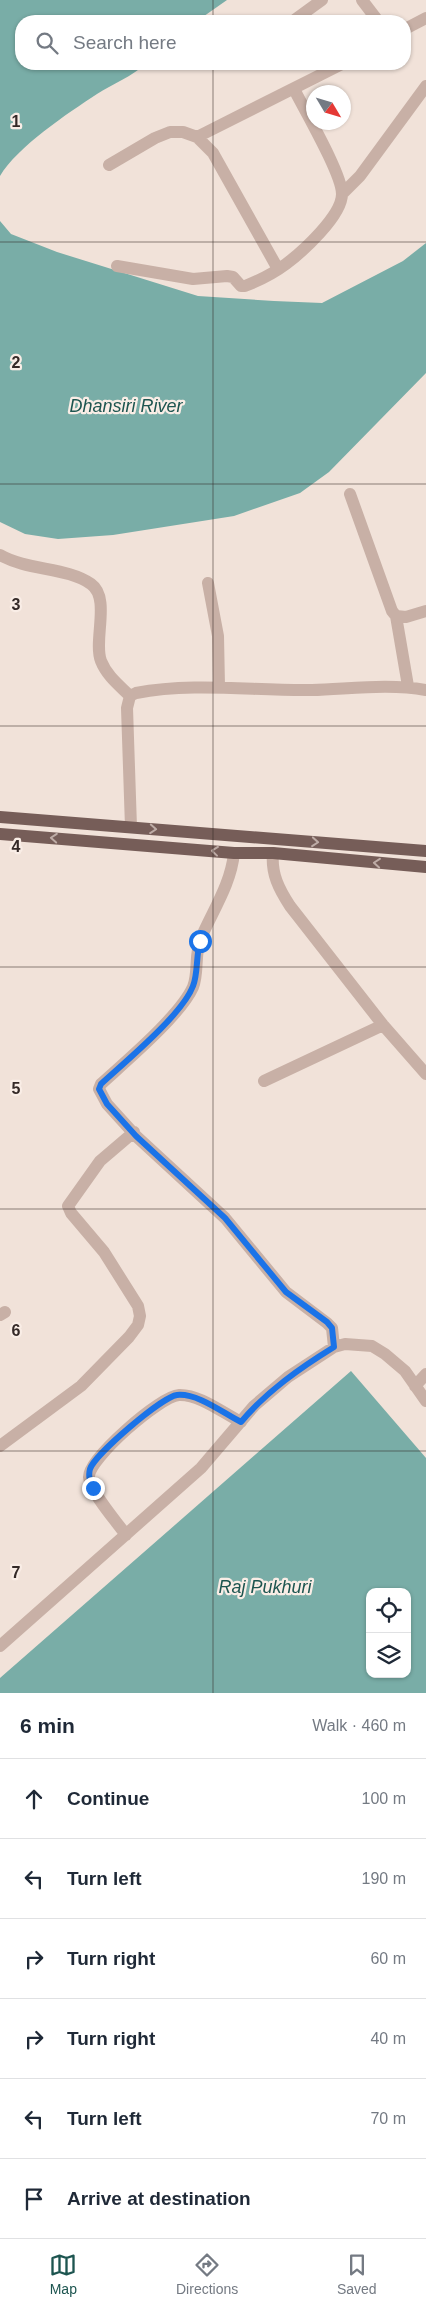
<!DOCTYPE html>
<html lang="en">
<head>
<meta charset="utf-8">
<style>
	:root { --surface:#fff; --page:#f2f2f3; --text:#1f2937; --muted:#747a83; --line:#e0e1e3; --accent:#1d5550 }
	body { margin:0; font-family:Arial,sans-serif; background:var(--page); color:var(--text) }
	.controls { position:absolute; right:15px; bottom:15px; display:grid; overflow:hidden; border-radius:10px; box-shadow:0 1px 4px #0004 }
	.controls button { width:45px; height:45px; display:grid; place-items:center; padding:0; border:0; border-bottom:1px solid var(--line); background:var(--surface); color:var(--text); font:25px sans-serif }
	.compass { position:absolute; left:306px; top:85px; width:45px; height:45px; border-radius:50%; background:var(--surface); box-shadow:0 1px 4px #0004; rotate:128deg }
	.stop { position:absolute; width:15px; height:15px; margin:-11px; border:4px solid #1a73e8; border-radius:50%; background:#fff }
	.stop.end { background:#1a73e8; border-color:#fff; box-shadow:0 1px 5px #0008 }
	.list { margin:0; padding:0; list-style:none }
	h2 { display:flex; justify-content:space-between; align-items:center; height:65px; margin:0; padding:0 20px; font-size:21px }
	h2 small { font-size:16px; font-weight:400; color:var(--muted) }
	.list li { display:grid; grid-template-columns:32px 1fr auto; gap:15px; align-items:center; box-sizing:border-box; height:80px; padding:0 20px; border-top:1px solid var(--line) }
	.list b { display:block; font-size:19px; white-space:nowrap }
	.list em { font-size:16px; font-style:normal; color:var(--muted) }
	.icon { flex:none; width:28px; height:28px; fill:none; stroke:currentColor; stroke-width:2; stroke-linecap:round; stroke-linejoin:round }
	.map { position:relative; flex:none; width:426px; height:1693px; overflow:hidden }
	.search { position:absolute; background:var(--surface); box-shadow:0 1px 4px #0004; left:15px; right:15px; top:15px; height:55px; display:flex; align-items:center; gap:12px; box-sizing:border-box; padding:0 18px; border-radius:20px; color:var(--muted); font-size:19px }
	.sheet { height:545px; background:var(--surface) }
	nav { display:flex; justify-content:space-around; align-items:center; box-sizing:border-box; height:70px; border-top:1px solid var(--line); background:var(--surface); font-size:14px; color:var(--muted) }
	nav a { display:grid; justify-items:center; gap:2px }
	nav .on { color:var(--accent) }
	.map>svg:first-child { display:block }
	.water { fill:#79ada7; fill-rule:evenodd }
	.lines { fill:none; stroke-linecap:round; stroke-linejoin:round }
	.street { stroke:#c8b0a6; stroke-width:12 }
	.primary { stroke:#765d58; stroke-width:12 }
	.oneway { stroke:#beaca6 }
	.route { stroke:#1a73e8; stroke-width:6 }
	.grid { fill:none; stroke:#342927; stroke-width:1; stroke-opacity:0.55 }
	.labels { text-anchor:middle; dominant-baseline:central; stroke-width:4.5; stroke-linejoin:round; paint-order:stroke }
	.water-label { font-size:18px; font-style:italic; fill:#1d5550; stroke:#f9ede6 }
	.grid-label { font-size:16px; text-anchor:middle; font-weight:bold; fill:#342927; stroke:#f9ede6; stroke-width:4.5; stroke-linejoin:round; paint-order:stroke }
</style>
</head>
<body>
<div class="map">
<svg width="426" height="1693" viewBox="0 0 426 1693">
	<rect width="100%" height="100%" fill="#f1e2d9"/>
	<path class="water" d="M0 0H227L197 21H21V64H146C132 76 113 84 97 94 68 113 17 147 0 176Z
		M0 221 11 234 57 252 198 296 274 301 322 303 403 261 426 243V373L329 472 300 493 234 516 113 535 58 539 25 534 0 522Z
		M351 1371 426 1458V1693H0V1678ZM370 1592H407V1674H370Z"/>
	<g class="lines">
		<path class="street" d="M362 0 378 21
			M293 21 322 0
			M405 29 426 18
			M197 137 342 64
			M109 165 155 138 170 132H183L197 137 213 153 278 269
			M342 194 360 176 426 86
			M117 266 193 279 227 276 233 277 241 286H245C258 281 274 273 286 264 302 252 342 216 342 194 342 174 305 111 294 89
			M350 494 392 611 396 616 406 617 426 611
			M0 555C28 571 67 567 91 584 111 598 93 641 101 661 107 676 119 685 130 696
			M208 583 218 636 219 686
			M396 616 408 686
			M131 827 127 708 130 696 136 693C194 682 253 691 312 690 349 689 389 683 426 690
			M234 853C231 884 213 910 201 938 194 954 199 972 193 987 180 1016 125 1062 101 1084L99 1089 107 1104 136 1136 225 1218 286 1292 327 1323 332 1328 334 1347
			M273 853C271 874 279 889 290 906L383 1025 426 1074
			M264 1081 383 1025
			M0 1315 5 1312
			M415 1386 426 1374
			M0 1446 81 1386 129 1337 138 1325 140 1316 138 1306 104 1252 71 1213 68 1206 100 1161 134 1132
			M126 1535C117 1522 90 1492 89 1477 88 1459 160 1396 179 1395 199 1394 223 1413 241 1422
			M0 1646 201 1468 254 1406 288 1377 334 1347 345 1344 372 1346 385 1354 405 1371 426 1401"/>
		<path class="primary" d="M0 817 426 851
			M0 834 234 853H273L426 867"/>
	</g>
	<defs><path id="oneway-chevron" d="M-2-3.5L2.5 0L-2 3.5" fill="none" stroke-width="1.6" stroke-linecap="round" stroke-linejoin="round" transform="scale(1.25)"/></defs>
	<g class="oneway">
		<use href="#oneway-chevron" transform="translate(153 829) rotate(4)"/>
		<use href="#oneway-chevron" transform="translate(54 838) rotate(-176)"/>
		<use href="#oneway-chevron" transform="translate(315 842) rotate(5)"/>
		<use href="#oneway-chevron" transform="translate(215 851) rotate(-174)"/>
		<use href="#oneway-chevron" transform="translate(377 863) rotate(-175)"/>
	</g>
	<g class="lines">
		<path class="route" d="M93 1488C90 1481 88 1476 90 1469 95 1454 162 1397 177 1395 198 1393 223 1413 241 1422 267 1391 300 1368 334 1347L332 1328 327 1322 286 1292 225 1218 136 1136 107 1104 99 1089 101 1084C125 1062 182 1015 193 986 198 974 196 956 200 941"/>
	</g>
	<path class="grid" d="M213 0V21M213 64V1693M0 242H426M0 484H426M0 726H426M0 967H426M0 1209H426M0 1451H426"/>
	<g class="labels">
		<g class="water-label">
			<text x="126" y="406">Dhansiri River</text>
			<text x="265" y="1587">Raj Pukhuri</text>
		</g>
	</g>
	<g class="grid-label">
		<text x="16" y="127">1</text>
		<text x="16" y="368">2</text>
		<text x="16" y="610">3</text>
		<text x="16" y="852">4</text>
		<text x="16" y="1094">5</text>
		<text x="16" y="1336">6</text>
		<text x="16" y="1578">7</text>
	</g>
</svg>
<div class="controls">
<button><svg class="icon" aria-label="locate" viewBox="0 0 24 24"><circle cx="12" cy="12" r="6"/><path d="M12 2v4M12 18v4M2 12h4M18 12h4"/></svg></button>
<button><svg class="icon" aria-label="layers" viewBox="0 0 24 24"><path d="M12 4l9 5-9 5-9-5zM3 14l9 5 9-5"/></svg></button>
</div>
<svg class="compass" viewBox="-18 -18 36 36"><path d="M0-13l5 13h-10z" fill="#e53935"/><path d="M0 13l5-13h-10z" fill="#747a83"/></svg>
<div class="stop" style="left:200px;top:941px"></div>
<div class="stop end" style="left:93px;top:1488px"></div>
<div class="search"><svg class="icon" aria-label="search" viewBox="0 0 24 24"><circle cx="10" cy="10" r="6"/><path d="M15 15l6 6"/></svg>Search here</div>
</div>
<section class="sheet">
<h2>6 min<small>Walk · 460 m</small></h2>
<ul class="list">
<li><svg class="icon" aria-label="ahead" viewBox="0 0 24 24"><path d="M12 20V5M6 11l6-6 6 6"/></svg><div><b>Continue</b></div><em>100 m</em></li>
<li><svg class="icon" aria-label="left" viewBox="0 0 24 24"><path d="M17 20v-9H6M10 6l-5 5 5 5"/></svg><div><b>Turn left</b></div><em>190 m</em></li>
<li><svg class="icon" aria-label="right" viewBox="0 0 24 24"><path d="M7 20v-9h11M14 6l5 5-5 5"/></svg><div><b>Turn right</b></div><em>60 m</em></li>
<li><svg class="icon" aria-label="right" viewBox="0 0 24 24"><path d="M7 20v-9h11M14 6l5 5-5 5"/></svg><div><b>Turn right</b></div><em>40 m</em></li>
<li><svg class="icon" aria-label="left" viewBox="0 0 24 24"><path d="M17 20v-9H6M10 6l-5 5 5 5"/></svg><div><b>Turn left</b></div><em>70 m</em></li>
<li><svg class="icon" aria-label="arrive" viewBox="0 0 24 24"><path d="M6 21V4h12l-3 4 3 4H6"/></svg><div><b>Arrive at destination</b></div></li>
</ul>
</section>
<nav>
<a class="on"><svg class="icon" aria-label="map" viewBox="0 0 24 24"><path d="M3 6l6-2 6 2 6-2v14l-6 2-6-2-6 2zM9 4v14M15 6v14"/></svg>Map</a>
<a><svg class="icon" aria-label="directions" viewBox="0 0 24 24"><path d="M12 3l9 9-9 9-9-9zM9 14v-3h6M13 9l2 2-2 2"/></svg>Directions</a>
<a><svg class="icon" aria-label="saved" viewBox="0 0 24 24"><path d="M7 4h10v16l-5-4-5 4z"/></svg>Saved</a>
</nav>
</body>
</html>
